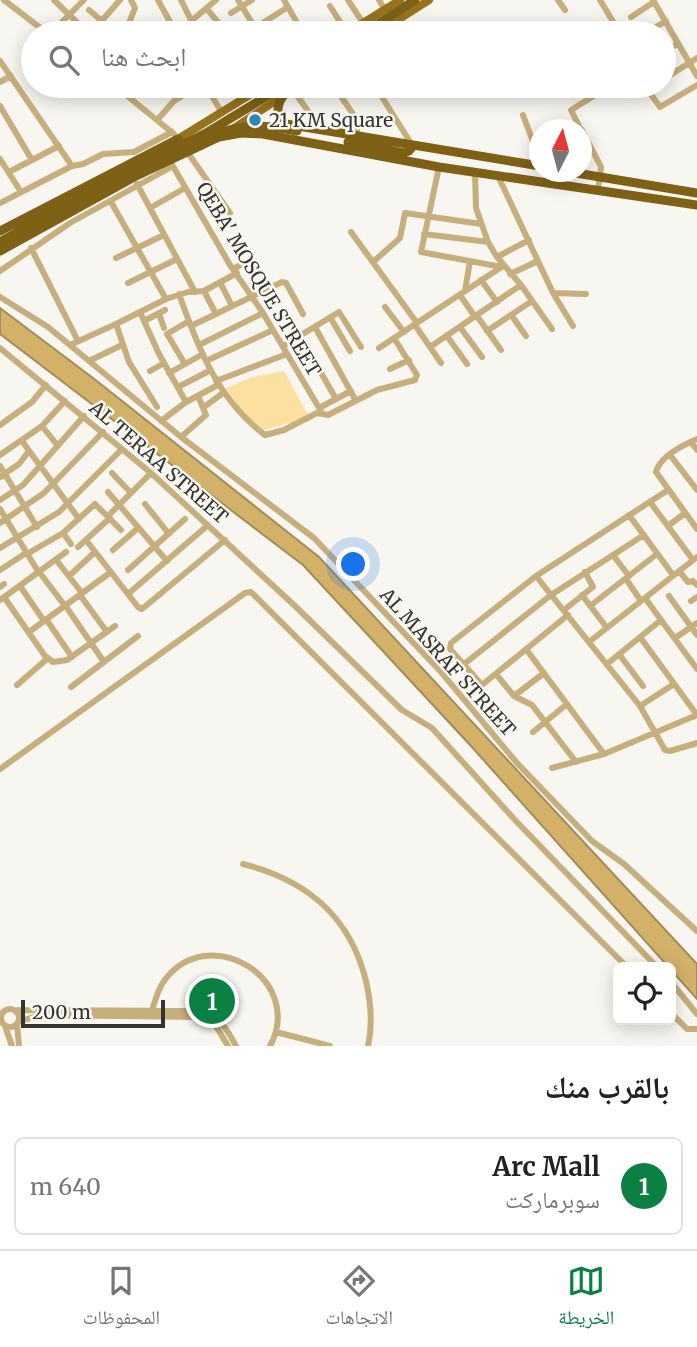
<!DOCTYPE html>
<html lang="ar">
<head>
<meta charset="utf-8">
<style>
	:root { --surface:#fff; --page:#f6f6f6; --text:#222; --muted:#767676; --line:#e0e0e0; --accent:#0b8043 }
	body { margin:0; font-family:Merriweather,"Noto Naskh Arabic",serif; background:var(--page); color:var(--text); direction:rtl }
	.controls { position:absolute; right:21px; bottom:21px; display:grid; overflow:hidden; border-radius:10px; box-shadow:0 4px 18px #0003 }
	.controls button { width:63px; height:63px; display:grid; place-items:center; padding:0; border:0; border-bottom:2px solid var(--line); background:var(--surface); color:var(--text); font:35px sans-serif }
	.compass { position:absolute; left:529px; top:119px; width:63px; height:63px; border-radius:50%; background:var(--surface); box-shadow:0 4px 18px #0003; rotate:6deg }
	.scale { position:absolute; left:21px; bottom:18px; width:144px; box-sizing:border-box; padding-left:7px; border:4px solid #343432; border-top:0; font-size:19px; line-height:24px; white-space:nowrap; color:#343432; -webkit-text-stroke:5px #f8f6f1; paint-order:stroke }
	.you { position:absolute; left:354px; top:565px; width:24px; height:24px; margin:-18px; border:5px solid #fff; border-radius:50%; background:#1a73e8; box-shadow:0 0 0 10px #1a73e833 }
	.badge { display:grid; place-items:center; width:46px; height:46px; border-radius:50%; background:var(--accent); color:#fff; font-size:23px; font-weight:700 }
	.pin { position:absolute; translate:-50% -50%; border:4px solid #fff; box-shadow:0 2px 7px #0006 }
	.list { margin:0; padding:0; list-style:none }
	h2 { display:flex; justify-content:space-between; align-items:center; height:91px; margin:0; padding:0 28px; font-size:30px }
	h2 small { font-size:23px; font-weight:400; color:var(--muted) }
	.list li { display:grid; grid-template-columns:46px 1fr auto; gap:21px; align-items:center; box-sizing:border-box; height:98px; margin:0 14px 14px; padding:0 14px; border:2px solid var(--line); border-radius:10px }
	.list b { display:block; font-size:26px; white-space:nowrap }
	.list p { margin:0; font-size:23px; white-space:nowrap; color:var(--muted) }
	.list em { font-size:23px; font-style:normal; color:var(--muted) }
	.icon { flex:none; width:38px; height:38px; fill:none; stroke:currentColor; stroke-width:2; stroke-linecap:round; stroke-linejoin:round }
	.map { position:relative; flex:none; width:697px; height:1046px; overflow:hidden; direction:ltr }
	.search { position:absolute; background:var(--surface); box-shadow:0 4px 18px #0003; left:21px; right:21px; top:21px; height:77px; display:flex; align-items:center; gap:18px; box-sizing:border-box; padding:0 24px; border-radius:38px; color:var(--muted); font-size:26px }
	.sheet { height:203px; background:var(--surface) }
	nav { display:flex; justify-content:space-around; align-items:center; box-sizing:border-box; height:98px; border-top:2px solid var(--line); background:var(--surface); font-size:19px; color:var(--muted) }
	nav a { display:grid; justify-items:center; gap:4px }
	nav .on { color:var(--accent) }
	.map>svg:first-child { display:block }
	.green { fill:#fddfa0 }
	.water { fill:#d3b168; stroke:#a38c58; stroke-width:2 }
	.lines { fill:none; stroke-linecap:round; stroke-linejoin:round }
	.minor { stroke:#c7af7d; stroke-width:6 }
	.major { stroke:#97741c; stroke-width:8 }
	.highway { stroke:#7f6116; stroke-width:9 }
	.highway-bridge { stroke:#7f6116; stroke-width:9 }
	.poi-dot { fill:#2d87b5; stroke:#f8f6f1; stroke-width:2.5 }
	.labels { text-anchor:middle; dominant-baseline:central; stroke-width:5; stroke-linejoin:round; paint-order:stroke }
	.poi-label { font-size:19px; fill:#343432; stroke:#f8f6f1; text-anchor:start }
	.street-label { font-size:19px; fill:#343432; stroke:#f8f6f1 }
</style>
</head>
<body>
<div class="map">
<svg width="697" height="1046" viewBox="0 0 697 1046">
	<rect width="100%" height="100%" fill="#f8f6f1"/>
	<path class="green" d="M284 371 309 417 291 425 289 423 264 430 241 411 226 388 253 377Z"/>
	<path class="water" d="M0 308 93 378 319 557 697 964V999L471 746 303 565 0 334Z"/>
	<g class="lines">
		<path class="minor" d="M4 0 47 33
			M54 0 88 33
			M158 0 176 33
			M181 0 191 20
			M238 0 255 28
			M284 0 303 33
			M348 0 363 23
			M379 0 385 10
			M558 0 565 10
			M600 0 618 30 615 33
			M653 0 697 76
			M330 6 347 33
			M207 9 227 33
			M89 10 102 21
			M231 13 252 0
			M631 17 654 2
			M570 25 576 33
			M626 25 634 33
			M51 33 84 0
			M91 33 120 0
			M125 33 135 8 131 0
			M177 33 216 0
			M247 33 288 7
			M646 33 666 21
			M664 53 678 43
			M0 61 72 166
			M664 79 697 58
			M0 82 11 76
			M115 86 174 134
			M206 86 222 113
			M334 86 355 117 358 137
			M375 86 412 145
			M645 86 660 107 697 85
			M292 89 322 130
			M0 106 32 160
			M523 115 540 160
			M158 119 174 101 199 86
			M581 130 571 110 610 86
			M582 130 601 167 598 190
			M188 153 230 213
			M0 159 21 192
			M170 161 230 265 263 313 322 413
			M439 167 421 252 502 267
			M9 172 59 146
			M475 172 476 208 488 242 497 257 521 285 552 329
			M498 176 553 293 573 326
			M137 184 195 292
			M111 202 166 299
			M0 203 72 166 83 164 103 154 134 152 172 132
			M150 208 185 188
			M351 232 417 323
			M424 234 488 242
			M31 248 78 341
			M497 257 529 240
			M116 258 164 235
			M373 262 400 238 405 213 481 224
			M233 269 252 259
			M0 271 70 223 173 166
			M510 274 538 261
			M481 280 497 302
			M220 282 232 306
			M128 283 177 259
			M204 291 216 314
			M465 291 470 261
			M553 293 586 294
			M179 294C198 348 218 400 265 435L284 430 317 413 328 415 377 390 415 380 417 375 394 338
			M460 295 475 317
			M0 297 48 327 181 437 314 538 441 672 517 763 592 841 624 864 697 931
			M385 307 404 332
			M140 312 159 354 186 402
			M159 314 164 328
			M477 316 501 350
			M512 316 526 336
			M330 317 350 351
			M144 321 165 310
			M116 324 129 362 157 407
			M415 325 441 363
			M191 326 282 282 286 283 303 314
			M315 327 356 401
			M460 327 482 357
			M487 331 532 301
			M300 336 336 399
			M447 336 467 364
			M70 345 116 324 166 299 188 292 204 291 237 273
			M199 345 263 313
			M283 346 339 312 361 347
			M430 347 521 285
			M0 348 151 473 294 605 402 710 432 728 515 820 657 967
			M379 348 503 266
			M89 361 122 345
			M206 361 273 330
			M185 364 167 334 189 321
			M390 369 409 360
			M150 371 164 363
			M169 373 203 354
			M216 381 287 354
			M178 387 211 370
			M204 407 223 393
			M319 408 351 391
			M161 421 186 402 218 385
			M0 425 32 402 46 385
			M42 426 58 446
			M181 437 206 415 198 396
			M697 439C683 445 660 456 656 472L697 529
			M22 441 79 519
			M691 442 697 450
			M0 455 42 426 65 401
			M670 455 697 490
			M0 466 37 527
			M112 473 131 493
			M0 477 19 464 29 451
			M108 492 167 561
			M0 500 23 485 84 416
			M650 502 693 560
			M145 504 169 534
			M0 509 39 573
			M629 515 673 575
			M108 516 151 473
			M0 523 44 493 103 432
			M668 526 685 513
			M63 533 71 544
			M86 540 138 607 142 609 225 540
			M78 547 110 518
			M0 548 59 512 122 449
			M113 550 138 528
			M27 554 63 533 95 504 121 530
			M613 555 629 576
			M57 561 82 593
			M0 570 26 553
			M128 570 185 519
			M679 571 688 582 693 581 697 585
			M40 573 65 606
			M69 576 95 552
			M536 576 640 706 665 750 670 751 697 743
			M626 579 641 601
			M20 586 44 621
			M0 587 4 584
			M128 594 208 525
			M80 595 107 632
			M582 595 607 628
			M669 596 697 635
			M4 597 45 656 53 662 67 660 115 626
			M645 598 697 669
			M0 600 66 552
			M691 601 697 597
			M65 605 104 662
			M590 606 657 554
			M564 610 593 587 585 572
			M568 615 482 685 450 649 451 643 536 576 668 490
			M46 619 72 657
			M29 632 111 572
			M640 637 697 715
			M675 638 697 623
			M589 642 697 557
			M526 649 604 754
			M619 654 643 686
			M607 664 661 620
			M463 665 551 595 644 535
			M496 674 514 696 532 705 576 762
			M17 685 48 658
			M71 687 138 636
			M514 696 544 673
			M640 706 674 684
			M533 732 567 704
			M552 768 604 754 697 715
			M0 769 245 593 251 592 627 967
			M243 864C307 880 350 916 366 981 371 1003 373 1024 368 1046
			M671 982 697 1014
			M1 1018a9 9 0 1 1 18 0a9 9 0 1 1-18 0Z
			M14 1010 199 1011C220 1016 227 1029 236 1046
			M152 1011C155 1000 158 989 164 981 208 920 306 979 270 1046
			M671 1013 687 1029H697
			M18 1022 40 1015 198 1017 216 1026 228 1046
			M17 1024 19 1046
			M5 1026 12 1046
			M276 1032 330 1046"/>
		<path class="major" d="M347 33 400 0
			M377 33 429 0
			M231 130 298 86
			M178 139 264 86"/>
		<path class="highway" d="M364 33 415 0
			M285 94C276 104 275 115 286 124L540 166
			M348 142 403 153 409 151 413 146
			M570 172 697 193
			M0 231 178 139
			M0 242 99 187 206 133 284 86
			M0 251 134 177 219 137 241 133 263 134 439 167 697 205"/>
		<path class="highway-bridge" d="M190 142C204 141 215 133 229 130 252 123 274 127 297 131"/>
	</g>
	<circle class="poi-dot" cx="255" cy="120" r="7"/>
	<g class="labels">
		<g class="poi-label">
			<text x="269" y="120">21 KM Square</text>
		</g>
		<g class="street-label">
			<text transform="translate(259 279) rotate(59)">QEBA' MOSQUE STREET</text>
			<text transform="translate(159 462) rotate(41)">AL TERAA STREET</text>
			<text transform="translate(448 662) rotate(48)">AL MASRAF STREET</text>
		</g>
	</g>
</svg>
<div class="controls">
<button><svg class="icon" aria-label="locate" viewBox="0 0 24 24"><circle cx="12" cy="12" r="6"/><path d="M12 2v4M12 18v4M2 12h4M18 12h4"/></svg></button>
</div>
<svg class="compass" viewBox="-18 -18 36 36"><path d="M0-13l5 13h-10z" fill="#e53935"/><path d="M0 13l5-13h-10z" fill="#767676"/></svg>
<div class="scale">200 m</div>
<div class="you"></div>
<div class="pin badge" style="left:212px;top:1001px">1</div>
<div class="search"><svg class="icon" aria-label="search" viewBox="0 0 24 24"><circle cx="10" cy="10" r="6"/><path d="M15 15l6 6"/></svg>ابحث هنا</div>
</div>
<section class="sheet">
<h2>بالقرب منك<small></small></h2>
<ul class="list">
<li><span class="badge">1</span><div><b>Arc Mall</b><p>سوبرماركت</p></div><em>640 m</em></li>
</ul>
</section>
<nav>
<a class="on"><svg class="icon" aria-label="map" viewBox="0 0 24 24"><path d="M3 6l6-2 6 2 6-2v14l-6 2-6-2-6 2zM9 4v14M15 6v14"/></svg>الخريطة</a>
<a><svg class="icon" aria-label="directions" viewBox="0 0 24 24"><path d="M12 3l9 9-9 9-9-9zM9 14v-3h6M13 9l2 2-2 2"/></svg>الاتجاهات</a>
<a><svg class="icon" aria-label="saved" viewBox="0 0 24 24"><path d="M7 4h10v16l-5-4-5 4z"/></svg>المحفوظات</a>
</nav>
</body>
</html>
